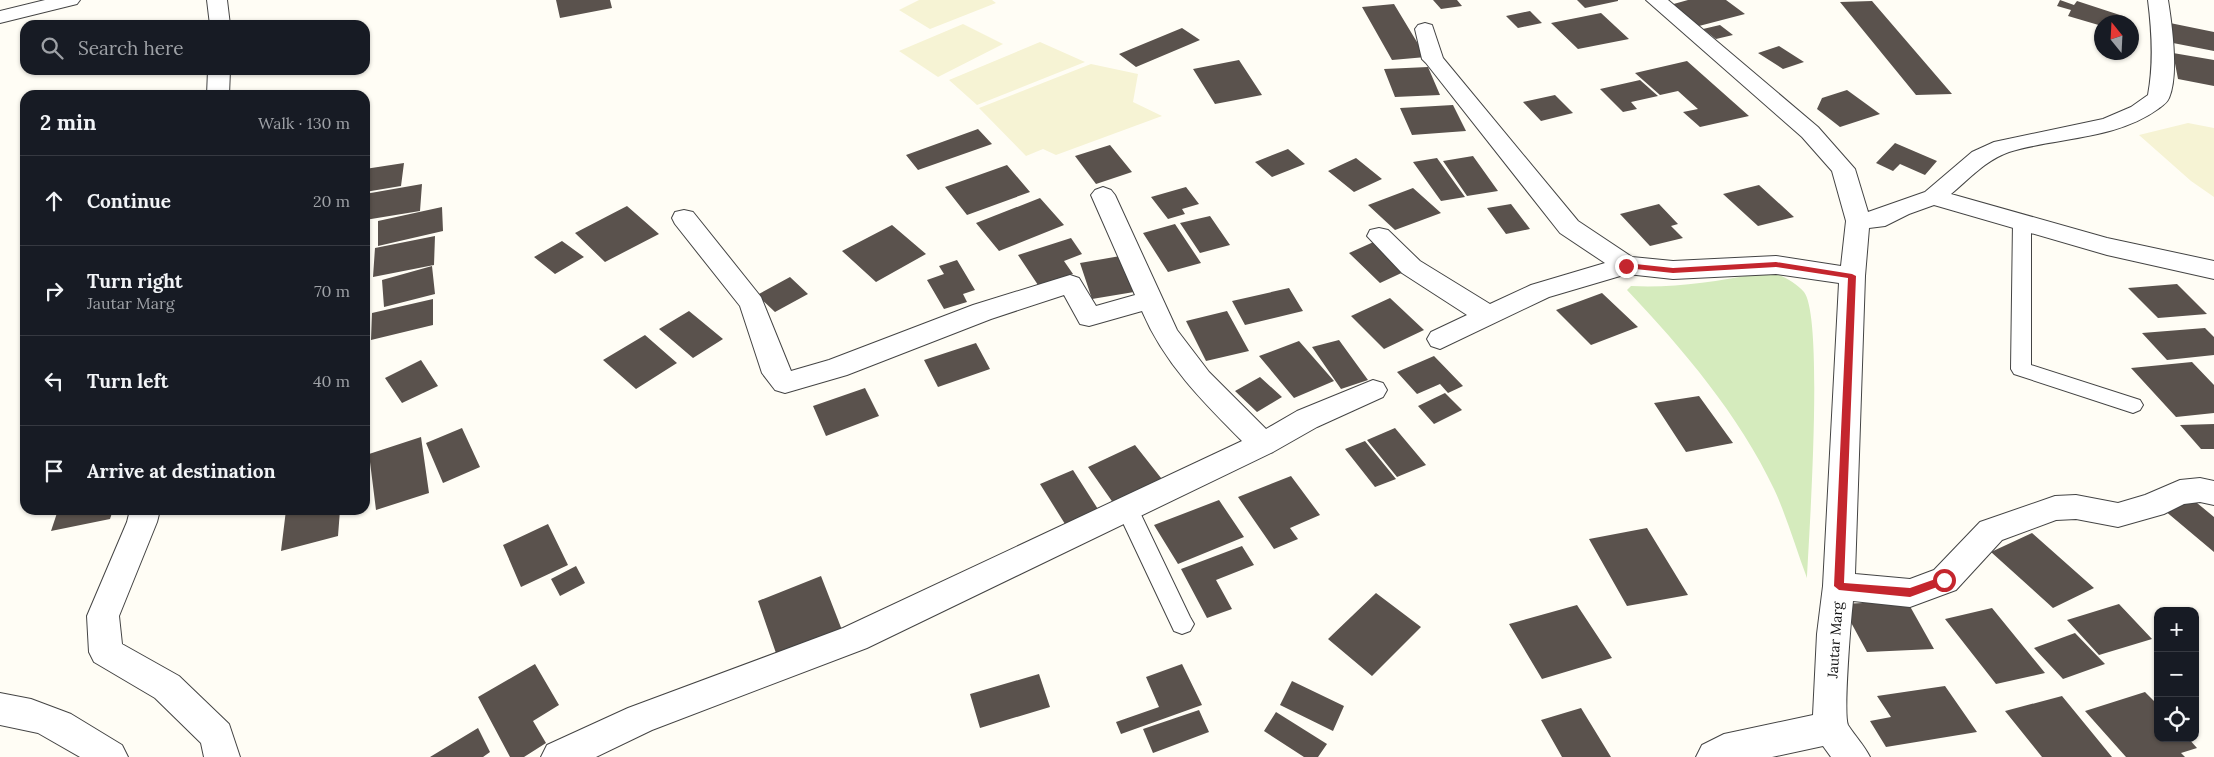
<!DOCTYPE html>
<html lang="en">
<head>
<meta charset="utf-8">
<style>
	:root { --surface:#171b24; --page:#242831; --text:#f1f3f6; --muted:#9ea1a6; --line:#363941 }
	body { margin:0; font-family:Lora,serif; background:var(--page); color:var(--text) }
	.controls { position:absolute; right:15px; bottom:15px; display:grid; overflow:hidden; border-radius:10px; box-shadow:0 1px 4px #0004 }
	.controls button { width:45px; height:45px; display:grid; place-items:center; padding:0; border:0; border-bottom:1px solid var(--line); background:var(--surface); color:var(--text); font:25px sans-serif }
	.compass { position:absolute; left:2094px; top:15px; width:45px; height:45px; border-radius:50%; background:var(--surface); box-shadow:0 1px 4px #0004; rotate:342deg }
	.stop { position:absolute; width:15px; height:15px; margin:-11px; border:4px solid #c4262e; border-radius:50%; background:#fff }
	.stop.end { background:#c4262e; border-color:#fff; box-shadow:0 1px 5px #0008 }
	.list { margin:0; padding:0; list-style:none }
	h2 { display:flex; justify-content:space-between; align-items:center; height:65px; margin:0; padding:0 20px; font-size:21px }
	h2 small { font-size:16px; font-weight:400; color:var(--muted) }
	.list li { display:grid; grid-template-columns:32px 1fr auto; gap:15px; align-items:center; box-sizing:border-box; height:90px; padding:0 20px; border-top:1px solid var(--line) }
	.list b { display:block; font-size:19px; white-space:nowrap }
	.list p { margin:0; font-size:16px; white-space:nowrap; color:var(--muted) }
	.list em { font-size:16px; font-style:normal; color:var(--muted) }
	.icon { flex:none; width:28px; height:28px; fill:none; stroke:currentColor; stroke-width:2; stroke-linecap:round; stroke-linejoin:round }
	.map { position:relative; flex:none; width:2214px; height:757px; overflow:hidden }
	.search { position:absolute; background:var(--surface); box-shadow:0 1px 4px #0004; left:20px; top:20px; width:350px; height:55px; display:flex; align-items:center; gap:12px; box-sizing:border-box; padding:0 18px; border-radius:15px; color:var(--muted); font-size:19px }
	.panel { position:absolute; background:var(--surface); box-shadow:0 1px 4px #0004; left:20px; top:90px; width:350px; height:425px; border-radius:15px }
	.map>svg:first-child { display:block }
	.farmland { fill:#f6f3d4 }
	.green { fill:#d5ebbd }
	.building { fill:#5a524d }
	.lines { fill:none; stroke-linecap:round; stroke-linejoin:round }
	.lane-casing { stroke:#444; stroke-width:2 }
	.street-casing { stroke:#444; stroke-width:2 }
	.lane { fill:#fff; fill-rule:evenodd }
	.street { fill:#fff; fill-rule:evenodd }
	.route { fill:#c4262e }
	.labels { text-anchor:middle; dominant-baseline:central; stroke-width:5; stroke-linejoin:round; paint-order:stroke }
	.street-label { font-size:14px; fill:#111; stroke:#fff }
</style>
</head>
<body>
<div class="map">
<svg width="2214" height="757" viewBox="0 0 2214 757">
	<rect width="100%" height="100%" fill="#fffdf5"/>
	<path class="farmland" d="M919 0H992L996 3 930 29 899 10Z
		M963 24 1003 44 938 77 899 51Z
		M1040 42 1085 62 977 105 949 80Z
		M1091 64 1138 74 1133 102 1162 116 1056 155 1043 149 1026 156 979 108Z
		M2188 123 2214 128V197L2191 181 2139 135Z"/>
	<path class="green" d="M1756 274C1762 274 1770 272 1775 274 1784 276 1798 285 1804 292 1824 318 1809 534 1807 578 1796 549 1787 517 1774 489 1739 415 1683 349 1627 290L1631 286C1674 288 1714 282 1756 274Z"/>
	<path class="building" d="M556 0H610L612 8 560 18Z
		M1433 0H1457L1462 6 1441 9Z
		M1577 0H1618V1L1585 8Z
		M1688 0H1726L1745 14 1699 26 1670 5Z
		M2060 0 2074 5 2077 1 2126 17 2123 22H2102V26L2068 16 2071 10 2057 6Z
		M1872 1 1952 94 1916 95 1840 2Z
		M1394 4 1426 57 1392 60 1362 7Z
		M1530 11 1542 23 1518 28 1506 16Z
		M1601 13 1629 39 1578 49 1551 23Z
		M2170 23 2214 32V51L2173 43Z
		M1720 25 1733 35 1716 39 1703 29Z
		M1182 28 1200 40 1136 67 1119 54Z
		M1779 46 1804 62 1783 69 1758 53Z
		M2173 53 2214 60V86L2178 79Z
		M1239 60 1262 95 1215 104 1193 69Z
		M1687 61 1749 116 1700 127 1683 112 1698 109 1678 91 1660 95 1635 73Z
		M1428 67 1440 95 1395 97 1384 69Z
		M1640 80 1658 96 1631 102 1637 109 1623 112 1600 89Z
		M1847 90 1880 114 1840 127 1817 109 1822 98Z
		M1555 95 1573 113 1541 121 1523 102Z
		M1453 105 1466 131 1412 135 1400 108Z
		M978 129 992 144 918 170 906 155Z
		M1895 143 1937 161 1925 175 1900 164 1893 171 1876 163Z
		M1110 145 1132 172 1096 184 1075 156Z
		M1288 149 1305 164 1272 177 1255 162Z
		M1473 156 1498 191 1467 196 1443 161Z
		M1356 158 1382 179 1354 192 1328 171Z
		M1437 158 1465 197 1441 201 1413 162Z
		M404 163 401 186 365 192V169Z
		M1007 165 1030 192 967 215 945 187Z
		M422 184 420 211 365 220V194Z
		M1759 185 1794 217 1758 226 1723 194Z
		M1186 187 1199 204 1182 209 1185 214 1168 219 1151 197Z
		M1413 188 1441 213 1395 230 1368 205Z
		M1040 198 1064 225 999 251 976 223Z
		M1511 204 1530 229 1506 234 1487 208Z
		M1659 204 1678 224 1671 226 1683 238 1650 246 1620 214Z
		M627 206 659 234 605 262 575 233Z
		M442 207 443 231 378 246V221Z
		M1210 216 1230 245 1200 253 1180 223Z
		M1175 224 1201 263 1168 272 1143 233Z
		M892 225 926 254 876 282 842 251Z
		M435 236 434 265 373 277 375 248Z
		M1071 238 1082 254 1064 261 1073 274 1038 285 1018 255Z
		M1378 240 1410 269 1380 283 1349 253Z
		M562 241 584 257 555 274 534 257Z
		M1126 255 1140 291 1092 299 1080 263Z
		M957 260 975 290 963 294 967 302 944 309 927 280 944 274 939 266Z
		M432 266 435 294 384 307 382 280Z
		M790 277 808 294 775 312 757 295Z
		M2177 284 2207 314 2158 318 2128 288Z
		M1289 288 1303 311 1245 325 1232 301Z
		M1602 293 1638 327 1591 345 1556 310Z
		M1390 298 1424 330 1384 349 1351 316Z
		M433 299V325L371 340 372 313Z
		M689 311 723 339 693 358 659 329Z
		M1227 311 1249 351 1206 361 1186 321Z
		M2205 328 2214 337V355L2167 360 2142 333Z
		M645 335 677 363 636 389 603 360Z
		M1339 340 1368 380 1341 389 1312 347Z
		M1299 341 1334 381 1294 398 1259 356Z
		M976 343 990 369 938 387 924 360Z
		M1434 356 1463 386 1448 393 1440 384 1417 394 1397 372Z
		M421 360 438 386 402 403 385 378Z
		M2192 362 2214 385V413L2176 417 2131 368Z
		M1260 377 1282 397 1257 412 1235 391Z
		M865 388 879 416 826 436 813 406Z
		M1445 393 1462 410 1434 424 1418 406Z
		M1699 396 1733 443 1686 452 1654 403Z
		M2214 424V449H2201L2180 425Z
		M462 428 480 467 443 483 426 443Z
		M1395 428 1426 465 1397 477 1367 440Z
		M421 437 429 493 376 510 369 454Z
		M1365 441 1396 479 1375 487 1345 449Z
		M1135 445 1165 483 1116 507 1088 467Z
		M1073 470 1103 517 1070 532 1040 484Z
		M1291 476 1320 515 1290 528 1298 539 1274 549 1238 497Z
		M2191 498 2214 517V552L2164 510Z
		M1219 500 1244 537 1178 564 1154 525Z
		M58 510H113L110 519 51 531Z
		M286 510H340L338 536 281 551Z
		M548 524 568 565 521 587 503 545Z
		M1647 528 1688 595 1627 606 1589 539Z
		M2032 533 2094 588 2053 608 1991 552Z
		M1242 546 1254 565 1216 580 1232 609 1207 618 1181 569Z
		M576 566 585 583 560 596 551 579Z
		M821 576 842 630 777 656 758 601Z
		M1376 593 1421 627 1372 676 1328 639Z
		M1907 601 1934 649 1867 652 1841 604Z
		M2119 604 2152 639 2099 655 2067 620Z
		M1577 605 1612 658 1542 679 1509 624Z
		M1992 608 2045 673 1996 684 1945 619Z
		M2075 633 2105 664 2063 679 2034 648Z
		M535 664 559 705 533 721 546 743 524 757H510L478 697Z
		M1182 664 1202 705 1121 734 1116 722 1159 707 1146 677Z
		M1039 674 1050 707 980 728 970 694Z
		M1292 681 1344 706 1333 731 1280 705Z
		M1945 686 1977 732 1886 747 1870 721 1891 717 1877 696Z
		M2145 692 2158 705V738H2188L2197 748 2181 753 2185 757H2126L2085 711Z
		M2062 696 2112 757H2042L2005 711Z
		M1581 708 1611 757H1562L1541 720Z
		M1199 710 1209 732 1153 753 1143 729Z
		M1276 712 1327 744 1318 757H1304L1264 731Z
		M478 728 490 752 483 757H430Z"/>
	<g class="lines">
		<g class="lane-casing">
			<path id="lane" d="M2022 216 2028 218 2031 222V365L2140 400 2143 405 2140 410 2133 413 2014 374 2011 369 2013 222 2016 218Z
				M1127 499 1135 502 1190 617 1194 624 1190 631 1182 634 1174 631 1116 508 1119 502Z"/>
		</g>
		<g class="street-casing">
			<path id="street" d="M45 0H80L77 4 0 23V11Z
				M207 0H227L230 25H210Z
				M1646 0H1668L1818 127 1855 169 1868 212 1925 192 1972 152 1994 142 2103 119 2131 107 2148 95C2154 63 2152 32 2148 0H2168C2172 25 2179 75 2169 98 2167 103 2162 106 2158 109 2115 140 2058 137 2009 152 1986 160 1969 179 1951 194L2107 238 2214 261V279L2107 255 1934 205 1909 214 1885 226 1869 228 1865 276 1855 574 1910 579 1934 570 1980 522 2055 496 2076 495 2118 503 2145 495 2180 480 2200 478 2214 481V505L2200 502 2184 504 2164 514 2118 527 2076 519 2056 520 2002 540 1956 590 1910 607 1853 601C1851 618 1843 714 1848 725 1855 736 1864 745 1870 757H1831L1823 746 1772 757H1696L1702 745 1724 734 1813 715 1817 634 1823 586 1839 283 1776 274 1673 279 1627 274 1549 297 1440 349 1431 346 1427 339 1431 332 1467 315 1402 273 1367 236 1370 230 1379 228 1388 230 1420 261 1490 304 1531 285 1605 263 1560 233 1426 63 1422 59 1415 29 1418 25 1425 23 1432 25 1443 58 1578 221 1632 257 1673 261 1776 256 1841 266 1846 221 1832 171 1802 137Z
				M208 70H230L229 95H207Z
				M1103 187 1111 190 1115 195 1177 330 1209 372 1266 429 1297 411 1373 380 1383 383 1387 390 1383 397 1317 427 1273 452 867 648 652 730 596 757H541L547 745 628 708 843 628 1242 441C1203 402 1164 363 1142 311L1089 326 1080 324 1064 295 991 319 847 375 785 393 775 390 762 373 740 306 675 224 672 218 675 212 684 210 693 212 761 297 791 371 829 360 973 305 1070 275 1079 278 1096 306 1135 295 1091 195 1095 190Z
				M130 510H160L157 522 119 616 122 644 179 676 229 724 240 757H204L201 743 155 698 94 662 89 652 87 616 127 522Z
				M0 693 31 699 71 714 122 745 128 757H80L38 733 0 725Z"/>
		</g>
		<use href="#lane" class="lane"/>
		<use href="#street" class="street"/>
	</g>
	<path class="route" d="M1776 262 1852 274 1856 276 1844 583 1910 588 1944 576 1949 580 1948 583 1910 597 1839 590 1834 586 1848 278 1776 267 1673 273 1626 268 1622 266 1626 263 1673 268Z"/>
	<g class="labels">
		<g class="street-label">
			<text transform="translate(1835 640) rotate(-86)">Jautar Marg</text>
		</g>
	</g>
</svg>
<div class="controls">
<button>+</button>
<button>−</button>
<button><svg class="icon" aria-label="locate" viewBox="0 0 24 24"><circle cx="12" cy="12" r="6"/><path d="M12 2v4M12 18v4M2 12h4M18 12h4"/></svg></button>
</div>
<svg class="compass" viewBox="-18 -18 36 36"><path d="M0-13l5 13h-10z" fill="#e53935"/><path d="M0 13l5-13h-10z" fill="#9ea1a6"/></svg>
<div class="stop" style="left:1944px;top:580px"></div>
<div class="stop end" style="left:1626px;top:266px"></div>
<div class="search"><svg class="icon" aria-label="search" viewBox="0 0 24 24"><circle cx="10" cy="10" r="6"/><path d="M15 15l6 6"/></svg>Search here</div>
<section class="panel">
<h2>2 min<small>Walk · 130 m</small></h2>
<ul class="list">
<li><svg class="icon" aria-label="ahead" viewBox="0 0 24 24"><path d="M12 20V5M6 11l6-6 6 6"/></svg><div><b>Continue</b></div><em>20 m</em></li>
<li><svg class="icon" aria-label="right" viewBox="0 0 24 24"><path d="M7 20v-9h11M14 6l5 5-5 5"/></svg><div><b>Turn right</b><p>Jautar Marg</p></div><em>70 m</em></li>
<li><svg class="icon" aria-label="left" viewBox="0 0 24 24"><path d="M17 20v-9H6M10 6l-5 5 5 5"/></svg><div><b>Turn left</b></div><em>40 m</em></li>
<li><svg class="icon" aria-label="arrive" viewBox="0 0 24 24"><path d="M6 21V4h12l-3 4 3 4H6"/></svg><div><b>Arrive at destination</b></div></li>
</ul>
</section>
</div>
</body>
</html>
